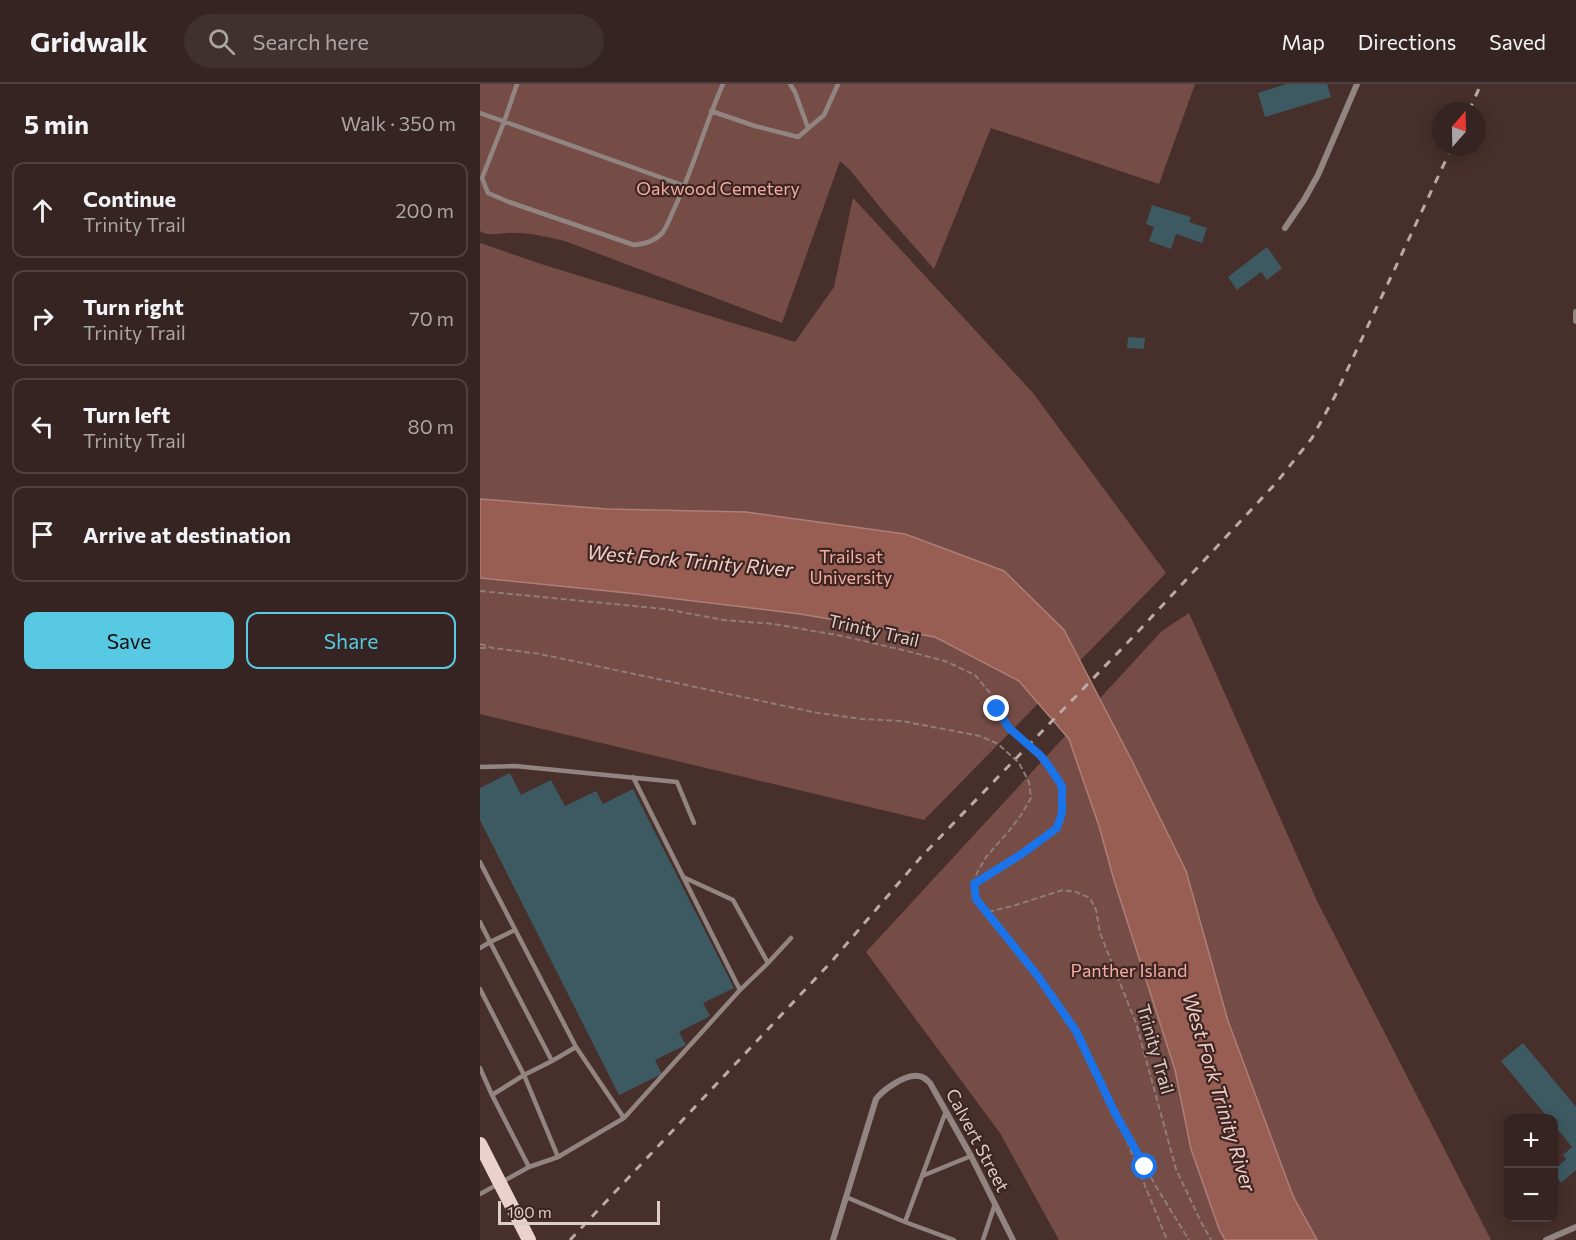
<!DOCTYPE html>
<html lang="en">
<head>
<meta charset="utf-8">
<style>
	:root { --surface:#352421; --page:#40302e; --text:#f1f3f6; --muted:#aaa4a5; --line:#4f413f; --accent:#58c9e3 }
	body { margin:0; font-family:Commissioner,sans-serif; background:var(--page); color:var(--text) }
	.controls { position:absolute; right:18px; bottom:18px; display:grid; overflow:hidden; border-radius:12px; box-shadow:0 3px 15px #0003 }
	.controls button { width:54px; height:54px; display:grid; place-items:center; padding:0; border:0; border-bottom:2px solid var(--line); background:var(--surface); color:var(--text); font:30px sans-serif }
	.compass { position:absolute; left:952px; top:18px; width:54px; height:54px; border-radius:50%; background:var(--surface); box-shadow:0 3px 15px #0003; rotate:20deg }
	.scale { position:absolute; left:18px; bottom:15px; width:162px; box-sizing:border-box; padding-left:6px; border:3px solid #ddcdca; border-top:0; font-size:16px; line-height:21px; white-space:nowrap; color:#ddcdca; -webkit-text-stroke:4px #3d2622; paint-order:stroke }
	.stop { position:absolute; width:18px; height:18px; margin:-14px; border:4px solid #1a73e8; border-radius:50%; background:#fff }
	.stop.end { background:#1a73e8; border-color:#fff; box-shadow:0 2px 6px #0008 }
	.list { margin:0; padding:0; list-style:none }
	h2 { display:flex; justify-content:space-between; align-items:center; height:78px; margin:0; padding:0 24px; font-size:26px }
	h2 small { font-size:20px; font-weight:400; color:var(--muted) }
	.list li { display:grid; grid-template-columns:39px 1fr auto; gap:18px; align-items:center; box-sizing:border-box; height:96px; margin:0 12px 12px; padding:0 12px; border:2px solid var(--line); border-radius:12px }
	.list b { display:block; font-size:22px; white-space:nowrap }
	.list p { margin:0; font-size:20px; white-space:nowrap; color:var(--muted) }
	.list em { font-size:20px; font-style:normal; color:var(--muted) }
	.actions { display:flex; gap:12px; padding:18px 24px }
	.actions a { flex:1; padding:14px 0; border:2px solid var(--accent); border-radius:12px; text-align:center; font-size:21px; color:var(--accent) }
	.actions .main { background:var(--accent); color:#111 }
	.icon { flex:none; width:33px; height:33px; fill:none; stroke:currentColor; stroke-width:2; stroke-linecap:round; stroke-linejoin:round }
	.map { position:relative; flex:none; width:1096px; height:1156px; overflow:hidden }
	header { display:flex; align-items:center; gap:36px; box-sizing:border-box; height:84px; padding:0 30px; background:var(--surface); border-bottom:2px solid var(--line) }
	header strong { font-size:28px }
	nav { display:flex; gap:33px; margin-inline-start:auto; font-size:21px }
	.search { width:420px; height:54px; background:var(--page); display:flex; align-items:center; gap:15px; box-sizing:border-box; padding:0 21px; border-radius:33px; color:var(--muted); font-size:22px }
	main { display:flex }
	aside { flex:1; background:var(--surface) }
	.map>svg:first-child { display:block }
	.green { fill:#764d46 }
	.water { fill:#985d53; stroke:#ad7f77; stroke-width:1.5 }
	.building { fill:#3d5961 }
	.lines { fill:none; stroke-linecap:round; stroke-linejoin:round }
	.path { stroke:#8f7b78; stroke-width:2; stroke-dasharray:6 3; stroke-linecap:butt }
	.lane { stroke:#918481; stroke-width:4.5 }
	.street { stroke:#918481; stroke-width:6 }
	.primary { stroke:#ebd1cc; stroke-width:14 }
	.rail { stroke:#baa9a5; stroke-width:3; stroke-dasharray:8 8; stroke-linecap:butt }
	.route { stroke:#1a73e8; stroke-width:8 }
	.labels { text-anchor:middle; dominant-baseline:central; stroke-width:4.5; stroke-linejoin:round; paint-order:stroke }
	.park-label { font-size:18px; fill:#f5aca0; stroke:#3d2622 }
	.street-label { font-size:18px; fill:#ddcdca; stroke:#3d2622 }
	.water-label { font-size:20px; font-style:italic; fill:#f2cdc6; stroke:#3d2622 }
</style>
</head>
<body>
<header>
<strong>Gridwalk</strong>
<div class="search"><svg class="icon" aria-label="search" viewBox="0 0 24 24"><circle cx="10" cy="10" r="6"/><path d="M15 15l6 6"/></svg>Search here</div>
<nav><a>Map</a><a>Directions</a><a>Saved</a></nav>
</header>
<main>
<aside>
<h2>5 min<small>Walk · 350 m</small></h2>
<ul class="list">
<li><svg class="icon" aria-label="ahead" viewBox="0 0 24 24"><path d="M12 20V5M6 11l6-6 6 6"/></svg><div><b>Continue</b><p>Trinity Trail</p></div><em>200 m</em></li>
<li><svg class="icon" aria-label="right" viewBox="0 0 24 24"><path d="M7 20v-9h11M14 6l5 5-5 5"/></svg><div><b>Turn right</b><p>Trinity Trail</p></div><em>70 m</em></li>
<li><svg class="icon" aria-label="left" viewBox="0 0 24 24"><path d="M17 20v-9H6M10 6l-5 5 5 5"/></svg><div><b>Turn left</b><p>Trinity Trail</p></div><em>80 m</em></li>
<li><svg class="icon" aria-label="arrive" viewBox="0 0 24 24"><path d="M6 21V4h12l-3 4 3 4H6"/></svg><div><b>Arrive at destination</b></div></li>
</ul>
<div class="actions"><a class="main">Save</a><a>Share</a></div>
</aside>
<div class="map">
<svg width="1096" height="1156" viewBox="0 0 1096 1156">
	<rect width="100%" height="100%" fill="#47302c"/>
	<path class="green" d="M0 0H715L679 100 511 44 454 185 404 128 370 86 360 77 302 239 85 157C66 153 47 148 28 149 19 149 8 153 0 147Z
		M373 114 553 309 686 489 444 736 0 630V159L61 180 315 258 354 203Z
		M709 529 837 817 1011 1156H579L520 1049 386 868 682 547Z"/>
	<path class="water" d="M0 415 127 425 266 428 425 450 524 487 584 546 651 675 706 787 748 937 813 1112 837 1156H745L739 1145 711 1065 695 986 634 796 619 742 589 655 539 597 455 553 320 530 148 509 0 494Z"/>
	<path class="building" d="M806 0H847L851 13 785 33 778 9Z
		M672 121 711 133 709 138 727 144 722 159 696 150 691 165 669 157 674 143 666 140Z
		M787 163 802 184 787 196 781 188 757 206 748 193Z
		M648 253 665 254 664 265 647 264Z
		M30 689 41 711 71 696 85 722 116 707 123 720 153 705 254 904 223 919 230 932 199 948 206 961 175 976 182 990 139 1011 0 736V704Z
		M1043 959 1096 1023V1086L1081 1099 1074 1089V1086L1086 1075 1083 1071 1092 1063 1074 1041V1034H1068L1021 977Z"/>
	<g class="lines">
		<path class="path" d="M0 507 185 525 244 536 294 540 362 552 423 566 465 577 495 591 510 609 517 625 529 644 560 671 568 681 582 702V729L577 744 543 769 494 800
			M0 560 13 564 60 570 338 629 382 635 422 637 500 652 518 660 539 679 549 698 551 714 541 731 529 747 506 773 497 789 494 800 496 815 557 891 596 947 635 1029 677 1104 709 1156
			M0 564H9
			M508 828 536 821 583 806 596 808 610 814 616 826 620 849 656 939 696 1085 720 1136 731 1156
			M640 1040 687 1156"/>
		<path class="lane" d="M37 0 24 38 2 94 8 109 29 118 154 161C164 160 176 157 183 148 188 141 191 131 195 123 214 83 225 40 243 0
			M310 0 315 8 328 44
			M231 27 275 42 318 53 344 31 358 0
			M0 29 205 102
			M0 683 35 682 197 698 214 739
			M153 693 260 906 288 879 253 816 203 793
			M0 778 96 963 72 977
			M0 838 10 858 0 864
			M35 846 10 858 72 977 44 991 78 1073 144 1034
			M288 879 311 854
			M0 905 44 991 12 1011 49 1083 0 1110
			M96 963 144 1034 260 906
			M0 984 12 1011
			M49 1083 78 1073
			M442 1092 491 1072
			M366 1113 425 1138 474 1156
			M425 1138 466 1027
			M503 1156 515 1120"/>
		<path class="street" d="M805 144 824 116 838 91 877 0
			M1096 228V237
			M353 1156 396 1015C403 1006 425 990 438 992 443 992 446 995 450 999L491 1072 533 1156
			M1066 1156 1096 1143"/>
		<path class="primary" d="M0 1060 49 1156"/>
		<path class="rail" d="M989 27 1001 0
			M90 1156 352 877 441 773 653 553 796 399 832 354 855 312 972 63"/>
	</g>
	<g class="lines">
		<path class="route" d="M517 625 529 644 560 671 568 681 582 702V729L577 744 543 769 494 800 496 815 557 891 596 947 635 1029 665 1083"/>
	</g>
	<g class="labels">
		<g class="park-label">
			<text x="238" y="104">Oakwood Cemetery</text>
			<text x="371" y="472">Trails at<tspan x="371" dy="21">University</tspan></text>
			<text x="649" y="886">Panther Island</text>
		</g>
		<g class="street-label">
			<text transform="translate(394 546) rotate(13)">Trinity Trail</text>
			<text transform="translate(676 965) rotate(74)">Trinity Trail</text>
			<text transform="translate(498 1056) rotate(62)">Calvert Street</text>
		</g>
		<g class="water-label">
			<text transform="translate(210 476) rotate(5)">West Fork Trinity River</text>
			<text transform="translate(740 1008) rotate(73)">West Fork Trinity River</text>
		</g>
	</g>
</svg>
<div class="controls">
<button>+</button>
<button>−</button>
</div>
<svg class="compass" viewBox="-18 -18 36 36"><path d="M0-13l5 13h-10z" fill="#e53935"/><path d="M0 13l5-13h-10z" fill="#aaa4a5"/></svg>
<div class="scale">100 m</div>
<div class="stop" style="left:665px;top:1083px"></div>
<div class="stop end" style="left:517px;top:625px"></div>
</div>
</main>
</body>
</html>
